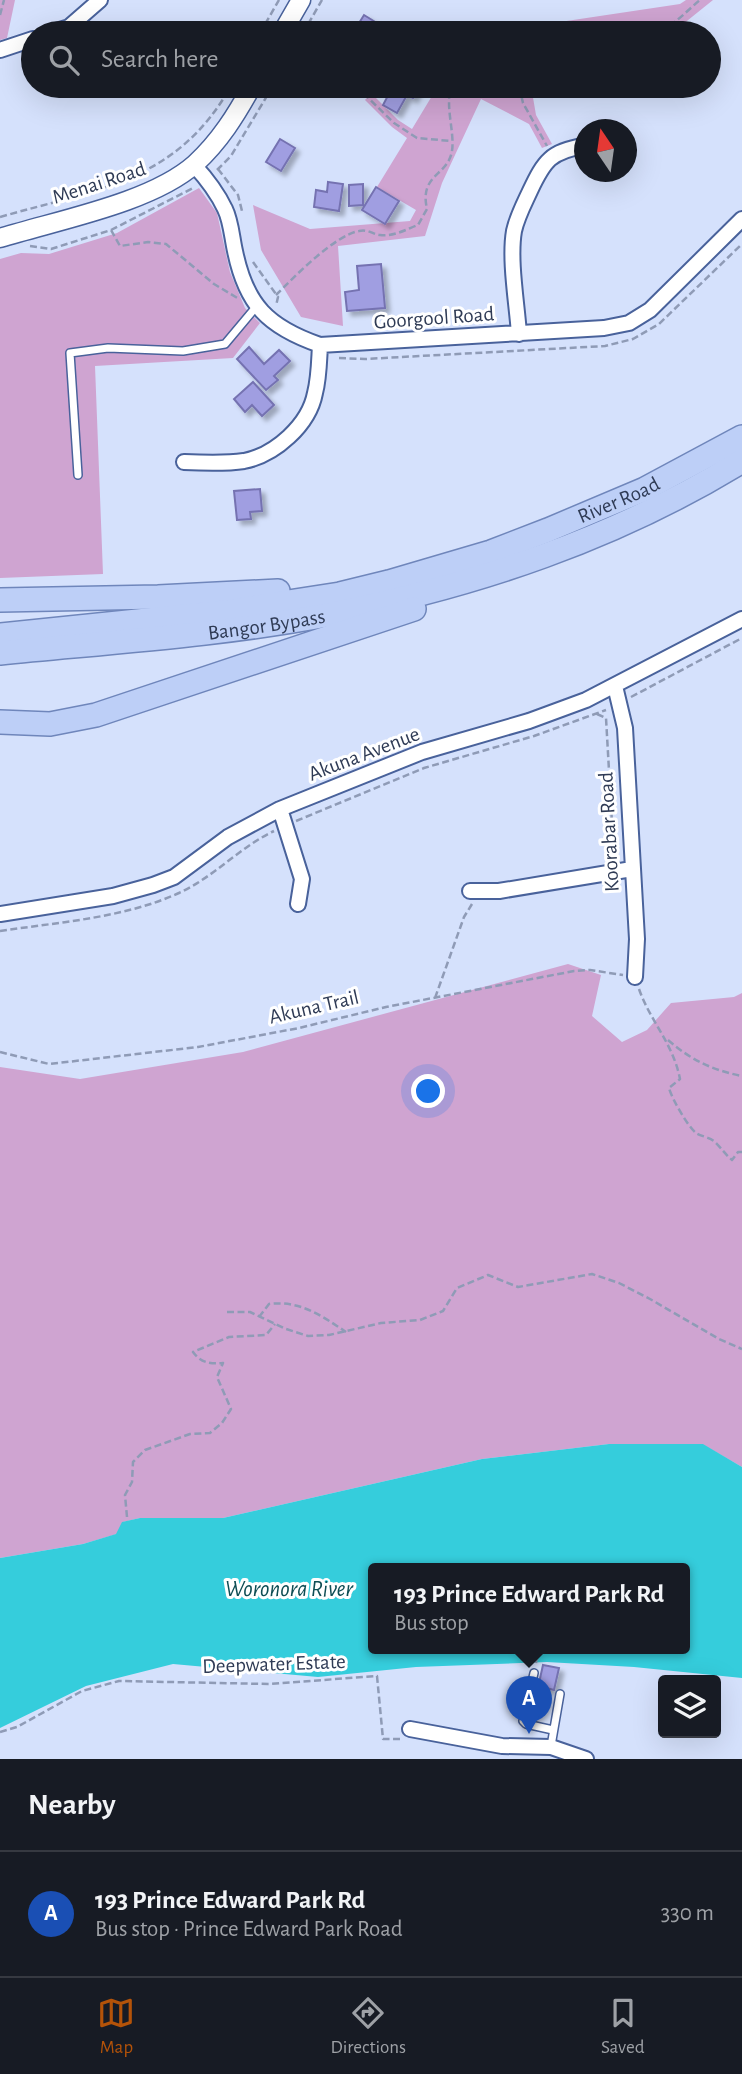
<!DOCTYPE html>
<html lang="en">
<head>
<meta charset="utf-8">
<style>
	:root { --surface:#171b24; --page:#20242c; --text:#f1f3f6; --muted:#9ea1a6; --line:#363941; --accent:#b45309 }
	body { margin:0; font-family:"Alegreya Sans",sans-serif; background:var(--page); color:var(--text) }
	.controls { position:absolute; right:21px; bottom:21px; display:grid; overflow:hidden; border-radius:7px; box-shadow:0 7px 28px #0002 }
	.controls button { width:63px; height:63px; display:grid; place-items:center; padding:0; border:0; border-bottom:2px solid var(--line); background:var(--surface); color:var(--text); font:35px sans-serif }
	.compass { position:absolute; left:574px; top:119px; width:63px; height:63px; border-radius:50%; background:var(--surface); box-shadow:0 7px 28px #0002; rotate:347deg }
	.you { position:absolute; left:429px; top:1092px; width:24px; height:24px; margin:-18px; border:5px solid #fff; border-radius:50%; background:#1a73e8; box-shadow:0 0 0 10px #1a73e833 }
	.badge { display:grid; place-items:center; width:46px; height:46px; border-radius:50%; background:var(--accent); color:#fff; font-size:23px; font-weight:700 }
	.pin { position:absolute; translate:-50% -58px; filter:drop-shadow(0 2px 4px #0008) }
	.pin::after { content:''; position:absolute; top:37px; width:24px; height:21px; background:inherit; clip-path:polygon(0 0,100% 0,50% 100%) }
	.popup { position:absolute; left:368px; top:1563px; width:322px; height:91px; box-sizing:border-box; display:grid; place-content:center; border-radius:7px; background:var(--surface); filter:drop-shadow(0 2px 5px #0005); font-size:23px; white-space:nowrap; color:var(--muted) }
	.popup b { font-size:26px; color:var(--text) }
	.popup::after { content:''; position:absolute; left:50%; top:100%; margin-left:-14px; border:14px solid transparent; border-top-color:var(--surface) }
	.list { margin:0; padding:0; list-style:none }
	h2 { display:flex; justify-content:space-between; align-items:center; height:91px; margin:0; padding:0 28px; font-size:30px }
	h2 small { font-size:23px; font-weight:400; color:var(--muted) }
	.list li { display:grid; grid-template-columns:46px 1fr auto; gap:21px; align-items:center; box-sizing:border-box; height:126px; padding:0 28px; border-top:2px solid var(--line) }
	.list b { display:block; font-size:26px; white-space:nowrap }
	.list p { margin:0; font-size:23px; white-space:nowrap; color:var(--muted) }
	.list em { font-size:23px; font-style:normal; color:var(--muted) }
	.icon { flex:none; width:38px; height:38px; fill:none; stroke:currentColor; stroke-width:2; stroke-linecap:round; stroke-linejoin:round }
	.map { position:relative; flex:none; width:742px; height:1759px; overflow:hidden }
	.search { position:absolute; background:var(--surface); box-shadow:0 7px 28px #0002; left:21px; right:21px; top:21px; height:77px; display:flex; align-items:center; gap:18px; box-sizing:border-box; padding:0 24px; border-radius:38px; color:var(--muted); font-size:26px }
	.sheet { height:217px; background:var(--surface) }
	nav { display:flex; justify-content:space-around; align-items:center; box-sizing:border-box; height:98px; border-top:2px solid var(--line); background:var(--surface); font-size:19px; color:var(--muted) }
	nav a { display:grid; justify-items:center; gap:4px }
	nav .on { color:var(--accent) }
	.map>svg:first-child { display:block }
	.green { fill:#cfa4d1 }
	.water { fill:#35cddc; fill-rule:evenodd }
	.building { fill:#a09ee1; stroke:#7572b1; stroke-width:2; filter:url(#shadow) }
	.lines { fill:none; stroke-linecap:round; stroke-linejoin:round }
	.service-casing { stroke:#49629b; stroke-width:10 }
	.minor-casing { stroke:#49629b; stroke-width:18 }
	.tertiary-casing { stroke:#49629b; stroke-width:21 }
	.primary-casing { stroke:#6f86bb; stroke-width:26 }
	.path { stroke:#8f9bb6; stroke-width:2.5; stroke-dasharray:7 3.5; stroke-linecap:butt }
	.service { stroke:#fff; stroke-width:7 }
	.minor { stroke:#fff; stroke-width:14 }
	.tertiary { stroke:#fff; stroke-width:18 }
	.primary { stroke:#bdcff7; stroke-width:23 }
	.labels { text-anchor:middle; dominant-baseline:central; stroke-width:6; stroke-linejoin:round; paint-order:stroke }
	.street-label { font-size:21px; fill:#2f3b55; stroke:#fff }
	.water-label { font-size:23px; font-style:italic; fill:#0f4e55; stroke:#fff }
</style>
</head>
<body>
<div class="map">
<svg width="742" height="1759" viewBox="0 0 742 1759">
	<defs>
		<filter id="shadow"><feDropShadow dx="4.5" dy="4.5" stdDeviation="2" flood-color="#0004"/></filter>
	</defs>
	<rect width="100%" height="100%" fill="#d5e1fc"/>
	<path class="green" d="M0 0H15L7 38 0 40Z
		M686 0H713L672 33H487L680 4Z
		M438 86H531L536 115 552 144 542 148 529 124 481 99 442 183 425 236 338 246 343 326 301 317 261 250 253 205 310 229 410 221 416 210 377 187 407 138 392 127 365 100 371 93 398 120 412 129Z
		M199 188 217 213 230 272 245 308 260 323 233 358 95 366 103 574 0 578V259L21 253 49 254 117 233Z
		M568 964 601 975 592 1016 622 1042 647 1030 671 1003 734 997 742 993V1467L702 1444H609L482 1459 223 1518H140L123 1522 117 1534 83 1544 0 1558V1067L80 1079 243 1052Z"/>
	<path class="water" d="M609 1444H703L742 1467V1678L634 1667 547 1662 416 1667 318 1677 173 1664 86 1686 0 1728V1558L83 1544 116 1534 122 1522 140 1518H223L482 1459ZM373 1568H685V1648H373Z"/>
	<path class="building" d="M364 15 390 31 389 33 354 31Z
		M393 86 419 87 413 98 407 95 397 113 383 105Z
		M280 139 295 148 281 171 266 162Z
		M328 182 343 184 339 211 314 207 316 190 327 192Z
		M363 184V205L349 206V185Z
		M376 187 399 201 385 224 362 210Z
		M381 264 385 308 347 311 345 292 359 290 357 266Z
		M249 347 264 364 279 350 290 361 274 376 278 380 266 390 237 359Z
		M253 382 274 405 262 416 252 405 245 412 234 399Z
		M260 489 262 511 250 512 251 519 237 520 234 491Z
		M543 1665 559 1668 554 1690 543 1687 544 1684 539 1683Z"/>
	<g class="lines">
		<g class="service-casing">
			<path id="service" d="M78 475 70 353 108 348 183 351 225 344 256 307
				M534 1673 523 1721 526 1724 553 1730
				M551 1746 560 1694"/>
		</g>
		<g class="minor-casing">
			<path id="minor" d="M49 33 69 27 100 0
				M0 50 33 39
				M194 165C206 178 217 192 225 209 231 221 232 238 235 251 246 305 268 327 320 345L604 328 629 323 650 310 742 219
				M519 334C517 304 509 260 514 231 517 217 524 204 530 191 544 161 551 151 584 146
				M184 462C204 463 224 464 244 461 275 455 309 425 315 393 319 378 319 361 320 345
				M615 686 625 728 637 939 635 977
				M280 809 302 879 298 904
				M470 891H499L632 869
				M0 914 113 896 153 885 174 877 228 837 280 809 422 752 529 721 586 700 742 619
				M410 1729 502 1746 551 1747 586 1759"/>
		</g>
		<g class="tertiary-casing">
			<path id="tertiary" d="M282 33 301 0
				M0 238C58 220 151 203 195 164 220 141 236 115 252 86"/>
		</g>
		<g class="primary-casing">
			<g id="primary">
				<path d="M0 600 158 597 278 591"/>
				<path id="s1" d="M0 635 225 612 340 594 389 582 491 552 548 530 645 489 742 437"/>
				<path id="s2" d="M0 653C110 642 223 635 332 614 477 585 615 539 742 461"/>
				<path d="M0 722 50 724 96 715 414 609"/>
			</g>
		</g>
		<path class="path" d="M0 15 4 0
			M260 33 279 0
			M303 33 322 0
			M609 33 631 29 647 33
			M650 33C670 31 685 12 700 0
			M356 86 394 123 417 138 451 141
			M519 86 523 103 547 146
			M218 169 238 195 242 211
			M217 170 231 156 273 86
			M0 217C97 189 177 182 231 86
			M111 230 120 246 148 242 166 244 214 284 239 299
			M30 246 51 249 111 230 195 187
			M253 262 278 297 276 306
			M276 295C294 277 335 235 359 231 368 229 372 234 380 235 393 237 407 229 418 225L427 209C419 174 448 176 452 151 455 132 444 103 452 86
			M339 358 365 359 605 346 633 339 659 324 742 244
			M631 697 742 638
			M597 714 606 718 614 858
			M296 821 424 768 534 736 606 710
			M0 931C60 922 124 918 179 893 214 877 240 847 274 831
			M639 989C650 1021 673 1043 680 1079L669 1088C671 1097 688 1127 696 1133 702 1137 711 1137 716 1143 722 1149 725 1154 732 1160L738 1152H742
			M435 998 464 917 472 904
			M668 1040C691 1060 712 1070 742 1076
			M0 1052 49 1064 198 1047 299 1028 386 1007 574 971 590 970 623 975
			M227 1312H250L286 1329 308 1336 329 1335 381 1323 420 1320 443 1311 457 1288 488 1275 518 1287 592 1274 619 1283 650 1299 719 1339 742 1349
			M259 1317 269 1304C300 1300 322 1316 346 1332
			M127 1517 125 1495 132 1482 133 1462 145 1450 190 1434 210 1433 222 1423 231 1409 217 1377 223 1363C210 1364 201 1363 193 1352L229 1337 266 1335 275 1324
			M536 1663 538 1648
			M0 1732 17 1727 82 1691 119 1681 269 1684 377 1676 383 1739H400"/>
		<use href="#service" class="service"/>
		<use href="#minor" class="minor"/>
		<use href="#tertiary" class="tertiary"/>
		<use href="#primary" class="primary"/>
	</g>
	<g class="labels">
		<g class="street-label">
			<text transform="translate(99 183) rotate(-18)">Menai Road</text>
			<text transform="translate(434 318) rotate(-4)">Goorgool Road</text>
			<text stroke="none"><textPath href="#s1" startOffset="637">River Road</textPath></text>
			<text stroke="none"><textPath href="#s2" startOffset="268">Bangor Bypass</textPath></text>
			<text transform="translate(364 754) rotate(-21)">Akuna Avenue</text>
			<text transform="translate(609 832) rotate(-93)">Koorabar Road</text>
			<text transform="translate(314 1007) rotate(-13)">Akuna Trail</text>
			<text transform="translate(274 1664) rotate(-2)">Deepwater Estate</text>
		</g>
		<g class="water-label">
			<text x="289" y="1589">Woronora River</text>
		</g>
	</g>
</svg>
<div class="controls">
<button><svg class="icon" aria-label="layers" viewBox="0 0 24 24"><path d="M12 4l9 5-9 5-9-5zM3 14l9 5 9-5"/></svg></button>
</div>
<svg class="compass" viewBox="-18 -18 36 36"><path d="M0-13l5 13h-10z" fill="#e53935"/><path d="M0 13l5-13h-10z" fill="#9ea1a6"/></svg>
<div class="you"></div>
<div class="pin badge" style="left:529px;top:1734px;background:#1a4fb4">A</div>
<div class="popup"><b>193 Prince Edward Park Rd</b>Bus stop</div>
<div class="search"><svg class="icon" aria-label="search" viewBox="0 0 24 24"><circle cx="10" cy="10" r="6"/><path d="M15 15l6 6"/></svg>Search here</div>
</div>
<section class="sheet">
<h2>Nearby<small></small></h2>
<ul class="list">
<li><span class="badge" style="background:#1a4fb4">A</span><div><b>193 Prince Edward Park Rd</b><p>Bus stop · Prince Edward Park Road</p></div><em>330 m</em></li>
</ul>
</section>
<nav>
<a class="on"><svg class="icon" aria-label="map" viewBox="0 0 24 24"><path d="M3 6l6-2 6 2 6-2v14l-6 2-6-2-6 2zM9 4v14M15 6v14"/></svg>Map</a>
<a><svg class="icon" aria-label="directions" viewBox="0 0 24 24"><path d="M12 3l9 9-9 9-9-9zM9 14v-3h6M13 9l2 2-2 2"/></svg>Directions</a>
<a><svg class="icon" aria-label="saved" viewBox="0 0 24 24"><path d="M7 4h10v16l-5-4-5 4z"/></svg>Saved</a>
</nav>
</body>
</html>
